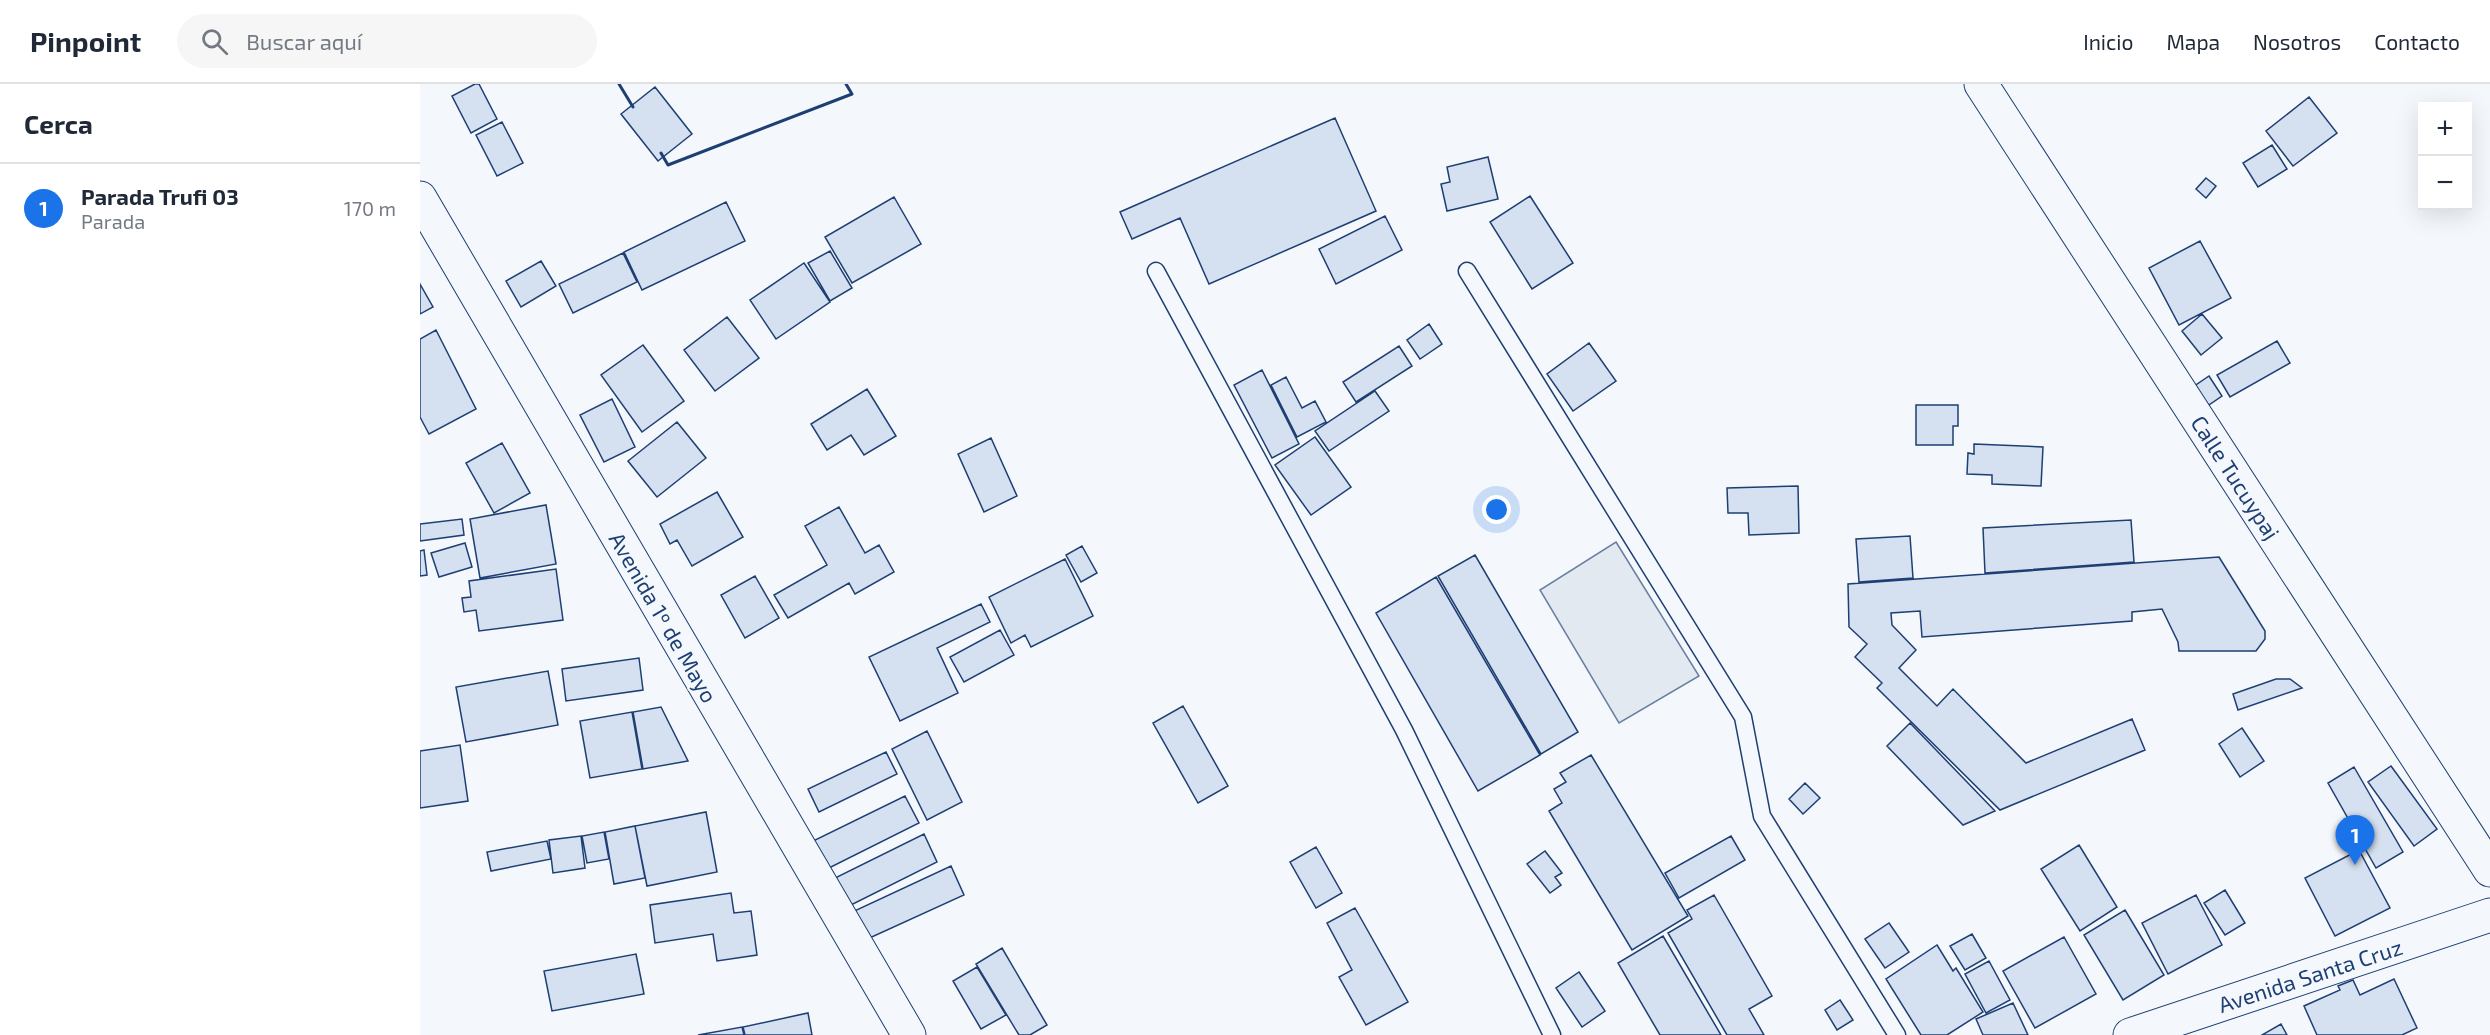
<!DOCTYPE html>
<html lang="es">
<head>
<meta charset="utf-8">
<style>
	:root { --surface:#fff; --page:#f6f6f7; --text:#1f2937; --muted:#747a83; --line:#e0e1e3; --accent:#1a73e8 }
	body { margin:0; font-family:"Exo 2",sans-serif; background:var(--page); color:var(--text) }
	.controls { position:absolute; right:18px; top:18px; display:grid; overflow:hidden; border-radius:0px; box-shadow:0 6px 24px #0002 }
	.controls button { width:54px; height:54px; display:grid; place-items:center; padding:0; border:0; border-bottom:2px solid var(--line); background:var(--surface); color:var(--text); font:30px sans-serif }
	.you { position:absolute; left:1077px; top:426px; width:21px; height:21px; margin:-15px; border:4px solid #fff; border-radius:50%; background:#1a73e8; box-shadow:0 0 0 9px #1a73e833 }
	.badge { display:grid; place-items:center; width:39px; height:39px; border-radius:50%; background:var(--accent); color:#fff; font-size:20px; font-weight:700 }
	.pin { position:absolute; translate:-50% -50px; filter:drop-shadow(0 2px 3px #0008) }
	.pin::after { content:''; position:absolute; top:32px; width:21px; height:18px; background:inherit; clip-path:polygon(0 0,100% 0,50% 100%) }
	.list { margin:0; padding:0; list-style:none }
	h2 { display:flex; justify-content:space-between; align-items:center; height:78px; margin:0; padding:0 24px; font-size:26px }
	h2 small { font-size:20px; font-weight:400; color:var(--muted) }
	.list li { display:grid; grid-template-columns:39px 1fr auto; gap:18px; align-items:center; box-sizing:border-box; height:90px; padding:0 24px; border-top:2px solid var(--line) }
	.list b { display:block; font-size:22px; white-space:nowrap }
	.list p { margin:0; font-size:20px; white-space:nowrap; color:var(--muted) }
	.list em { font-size:20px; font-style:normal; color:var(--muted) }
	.icon { flex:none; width:33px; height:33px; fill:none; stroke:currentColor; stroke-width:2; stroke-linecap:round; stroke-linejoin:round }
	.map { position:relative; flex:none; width:2070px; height:951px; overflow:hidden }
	header { display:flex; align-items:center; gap:36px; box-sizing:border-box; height:84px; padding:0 30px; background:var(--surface); border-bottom:2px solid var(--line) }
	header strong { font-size:28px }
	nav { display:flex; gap:33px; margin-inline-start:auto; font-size:21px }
	.search { width:420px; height:54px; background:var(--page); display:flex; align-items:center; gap:15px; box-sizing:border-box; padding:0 21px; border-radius:33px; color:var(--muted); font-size:22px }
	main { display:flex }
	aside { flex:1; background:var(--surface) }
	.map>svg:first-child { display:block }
	.green { fill:#e3e9f0; stroke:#687fa3; stroke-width:1.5 }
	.building { fill:#d5e0f0; stroke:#1d3f73; stroke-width:1.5 }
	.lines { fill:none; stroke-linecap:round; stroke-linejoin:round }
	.service-casing { stroke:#1d3f73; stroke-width:19 }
	.minor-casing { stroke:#1d3f73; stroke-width:35 }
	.secondary-casing { stroke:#1d3f73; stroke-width:35 }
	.service { stroke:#f4f7fb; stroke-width:16 }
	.minor { stroke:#f4f7fb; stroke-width:33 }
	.secondary { stroke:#f4f7fb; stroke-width:33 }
	.wall { stroke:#1d3f73; stroke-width:3 }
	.labels { text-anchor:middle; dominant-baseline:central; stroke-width:4.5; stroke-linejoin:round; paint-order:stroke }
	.street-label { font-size:22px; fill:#1d3f73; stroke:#f4f7fb }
</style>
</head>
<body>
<header>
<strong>Pinpoint</strong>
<div class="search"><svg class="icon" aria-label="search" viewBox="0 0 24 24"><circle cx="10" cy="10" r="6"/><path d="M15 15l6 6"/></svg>Buscar aquí</div>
<nav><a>Inicio</a><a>Mapa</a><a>Nosotros</a><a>Contacto</a></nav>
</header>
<main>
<aside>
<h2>Cerca<small></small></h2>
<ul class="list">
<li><span class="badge">1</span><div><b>Parada Trufi 03</b><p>Parada</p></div><em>170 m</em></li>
</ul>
</aside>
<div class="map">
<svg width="2070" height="951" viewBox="0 0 2070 951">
	<rect width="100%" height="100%" fill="#f4f7fb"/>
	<path class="green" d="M1196 458 1279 592 1199 639 1120 506Z"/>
	<path class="building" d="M55 0H59L77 35 51 49 32 12Z
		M235 3 272 50 238 77 201 30Z
		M1889 13 1917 49 1873 82 1846 47Z
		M915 34 956 127 789 200 760 134 712 155 700 128Z
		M82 38 103 79 77 92 56 51Z
		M1852 61 1867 85 1838 103 1823 79Z
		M1068 73 1078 115 1027 127 1021 100 1030 98 1027 83Z
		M1786 94 1796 102 1786 114 1776 105Z
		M1110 112 1153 179 1112 205 1070 138Z
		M474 113 501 160 432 199 405 153Z
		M306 118 325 157 222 206 204 168Z
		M965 132 982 166 916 200 899 165Z
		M1780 157 1811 214 1759 241 1729 184Z
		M410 167 432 204 410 217 388 179Z
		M203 169 217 198 153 229 139 200Z
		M121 177 136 202 101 223 86 197Z
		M384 179 410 218 356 255 330 216Z
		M0 200 13 223 0 230Z
		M1782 230 1802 254 1781 271 1762 247Z
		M307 233 339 274 295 307 264 266Z
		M1009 240 1022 260 1000 275 987 256Z
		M16 246 56 325 9 350 0 333V255Z
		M1857 257 1870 279 1810 313 1797 291Z
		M1169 259 1196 297 1153 327 1127 290Z
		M223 261 264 317 222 348 181 291Z
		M979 262 992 282 936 318 923 298Z
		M842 286 879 360 852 374 814 301Z
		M1789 292 1802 312 1780 327 1767 307Z
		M866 293 882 324 895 317 906 338 877 353 851 301Z
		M447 305 476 352 444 371 431 351 407 366 391 340Z
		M955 307 969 327 909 367 895 347Z
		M192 315 215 363 184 378 160 331Z
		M1496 321H1538V342H1533V361H1496Z
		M257 338 286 374 237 413 208 377Z
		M895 353 931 403 891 431 855 381Z
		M571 354 597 412 564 428 538 370Z
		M82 359 110 409 74 429 46 379Z
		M1554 360 1623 363 1621 402 1572 400V391L1547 390 1548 369 1554 370Z
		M1378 402 1379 449 1329 451 1328 429H1308L1307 404Z
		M297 408 323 453 272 482 257 456 250 460 240 440Z
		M126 421 136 480 60 494 50 435Z
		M419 423 445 469 459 461 474 488 435 510 429 499 368 534 354 511 407 481 385 442Z
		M42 435 44 451 0 457V440Z
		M1711 436 1714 478 1565 489 1563 444Z
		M1490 452 1493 494 1439 498 1436 455Z
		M45 459 52 483 19 493 11 469Z
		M662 462 677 489 661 498 646 471Z
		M4 466 7 491 0 492V467Z
		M1055 471 1158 648 1121 670 1018 492Z
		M1799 473 1845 547V555L1836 567H1759L1758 558 1742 525 1712 528V537L1502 553 1500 527 1471 529 1472 541 1496 566 1479 584 1517 622 1533 605 1606 679 1712 635 1725 666 1580 726 1457 604 1462 599 1435 573 1447 560 1429 543 1428 500Z
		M645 475 673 532 611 563 605 551 591 559 569 513Z
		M136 485 143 536 59 547 56 526 44 528 42 514 51 513 49 497Z
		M335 492 359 534 325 554 301 511Z
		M1016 493 1120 671 1058 707 956 529Z
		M561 520 570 538 517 564 538 609 480 637 449 573Z
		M580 546 594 571 544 598 530 573Z
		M219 574 223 606 146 617 142 585Z
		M128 587 138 641 46 658 36 603Z
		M1856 595H1870L1882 604 1818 626 1813 610Z
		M763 622 808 702 778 719 733 639Z
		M241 623 268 677 223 685 213 628Z
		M212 628 222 685 170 694 160 637Z
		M1490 639 1575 727 1543 741 1467 662Z
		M1822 644 1844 677 1820 693 1799 660Z
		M507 647 542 718 507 736 472 665Z
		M40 661 48 717 0 724V667Z
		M466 668 477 690 399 728 388 705Z
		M1171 671 1268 832 1212 866 1129 727 1142 719 1134 705 1146 698 1140 689Z
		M1971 682 2017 745 1994 762 1948 698Z
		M1934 683 1983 768 1956 784 1908 699Z
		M1385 699 1400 714 1383 730 1369 715Z
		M485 712 499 739 405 786 391 758Z
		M286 728 297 788 227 802 215 742Z
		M215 742 225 794 194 800 185 748Z
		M184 748 189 775 167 779 162 752Z
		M504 750 517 778 429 822 415 794Z
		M161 752 165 784 133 789 129 756Z
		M1311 752 1325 776 1259 814 1245 789Z
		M127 757 131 775 71 787 67 768Z
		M1659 761 1697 823 1660 847 1621 785Z
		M896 763 922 809 896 824 870 778Z
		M1939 766 1970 824 1915 852 1885 794Z
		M1125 767 1142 789 1135 793 1141 801 1130 809 1107 780Z
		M531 782 544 811 443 857 430 829Z
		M1805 806 1825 839 1805 851 1784 819Z
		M311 809 314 829 331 827 337 871 297 877 293 850 235 859 230 821Z
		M1294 811 1352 912 1329 925 1344 951H1307L1248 849 1272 835 1267 826Z
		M1776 811 1802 861 1748 890 1722 839Z
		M935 824 988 918 946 941 919 893 932 886 907 839Z
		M1705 826 1744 891 1703 916 1664 851Z
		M1469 839 1489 868 1465 884 1445 855Z
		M1552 850 1566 874 1545 886 1530 862Z
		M1243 852 1301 951H1240L1198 879Z
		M1644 853 1676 910 1615 944 1583 887Z
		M1517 861 1533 887 1536 884 1563 928 1527 951H1501L1466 895Z
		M582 864 627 941 610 951H599L556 880Z
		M216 870 224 910 132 927 124 887Z
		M1569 877 1590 916 1566 929 1545 890Z
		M557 883 586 931 561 945 533 897Z
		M1159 888 1185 927 1162 943 1136 904Z
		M1974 895 1997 944 1982 951H1897L1884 922 1920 906 1918 902 1933 896 1940 911Z
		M1420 916 1433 936 1417 946 1405 926Z
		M1593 919 1608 951H1563L1556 935Z
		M388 929 392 951H325L323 943Z
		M1861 940 1867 951H1842Z
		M322 943 324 951H278Z"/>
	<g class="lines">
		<g class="service-casing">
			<path id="service" d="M736 187 984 646 1132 951
				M1047 187 1323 633 1342 732 1477 951"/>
		</g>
		<g class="minor-casing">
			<path id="minor" d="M1561 0 2070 786
				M1710 951 2070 831"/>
		</g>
		<g class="secondary-casing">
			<path id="secondary" d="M0 114 489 951"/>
		</g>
		<use href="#service" class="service"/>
		<use href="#minor" class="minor"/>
		<use href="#secondary" class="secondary"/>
		<path class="wall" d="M199 0 213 23
			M241 69 248 81 432 10 426 0"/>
	</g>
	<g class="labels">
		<g class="street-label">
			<text transform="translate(1816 393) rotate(57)">Calle Tucuypaj</text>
			<text transform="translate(244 533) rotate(60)">Avenida 1º de Mayo</text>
			<text transform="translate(1890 891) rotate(-18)">Avenida Santa Cruz</text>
		</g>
	</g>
</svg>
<div class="controls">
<button>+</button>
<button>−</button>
</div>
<div class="you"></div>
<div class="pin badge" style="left:1935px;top:781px">1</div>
</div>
</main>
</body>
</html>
